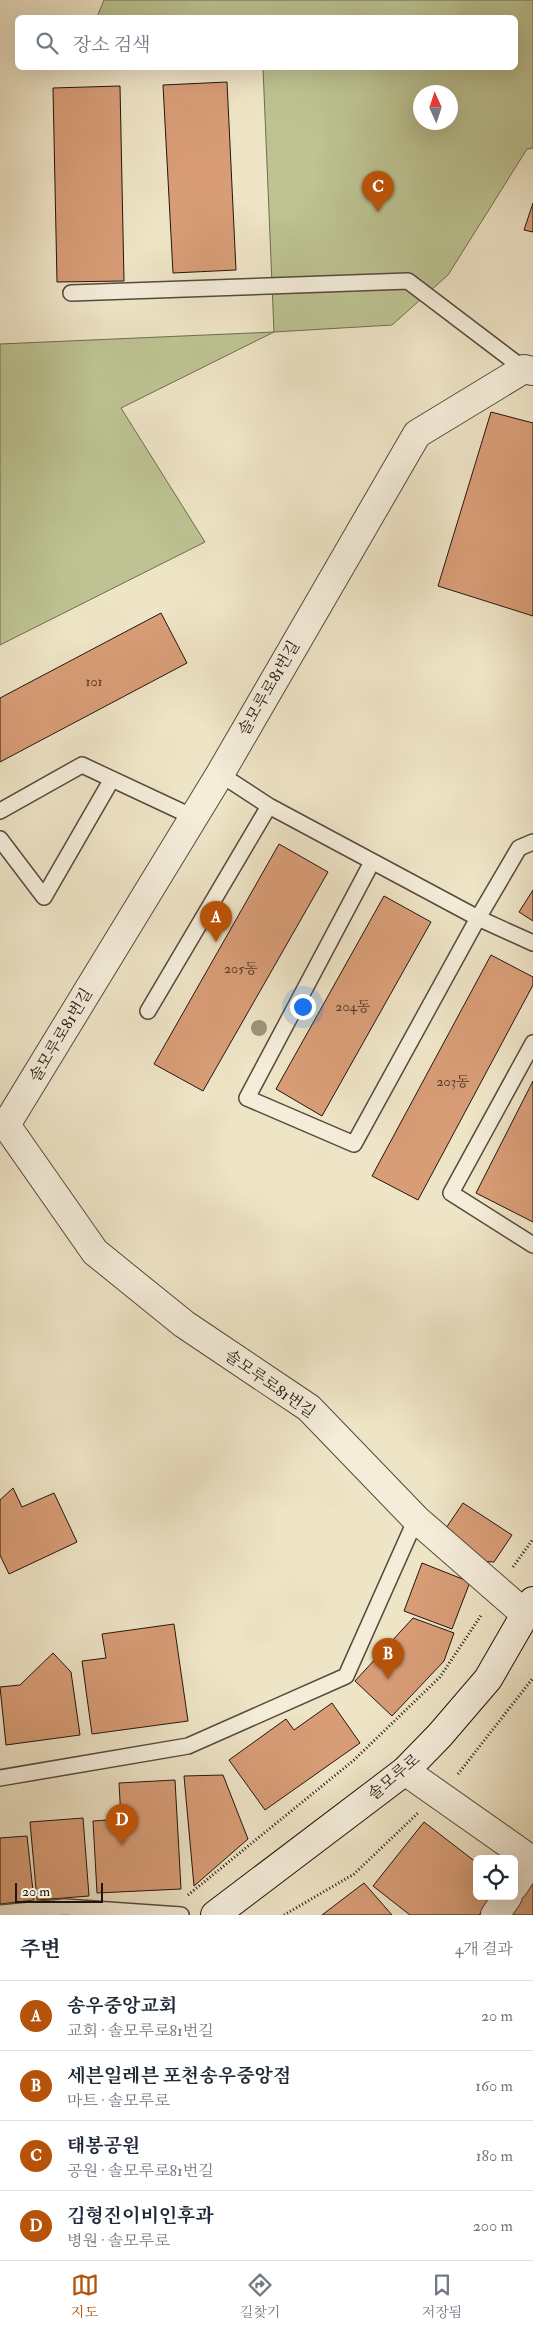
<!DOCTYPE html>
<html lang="ko">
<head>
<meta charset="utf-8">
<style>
	:root { --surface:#fff; --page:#f6f6f7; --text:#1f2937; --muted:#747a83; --line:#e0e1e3; --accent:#b45309 }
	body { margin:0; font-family:"IM FELL Double Pica","Noto Serif KR",serif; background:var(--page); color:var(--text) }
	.controls { position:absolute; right:15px; bottom:15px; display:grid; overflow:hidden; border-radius:8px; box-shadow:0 5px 20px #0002 }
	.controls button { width:45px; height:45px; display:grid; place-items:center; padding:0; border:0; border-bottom:1px solid var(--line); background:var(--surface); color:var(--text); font:25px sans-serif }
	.compass { position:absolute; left:413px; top:85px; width:45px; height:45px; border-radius:50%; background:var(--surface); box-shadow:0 5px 20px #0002; rotate:357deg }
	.scale { position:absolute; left:15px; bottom:12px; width:88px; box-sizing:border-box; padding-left:5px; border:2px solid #23160f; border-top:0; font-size:14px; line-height:18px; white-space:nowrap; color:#23160f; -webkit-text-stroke:4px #f4edda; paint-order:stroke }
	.you { position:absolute; left:302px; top:1006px; width:18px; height:18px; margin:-12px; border:4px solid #fff; border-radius:50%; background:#1a73e8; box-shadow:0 0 0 8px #1a73e833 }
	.badge { display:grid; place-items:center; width:32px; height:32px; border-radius:50%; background:var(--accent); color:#fff; font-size:16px; font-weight:700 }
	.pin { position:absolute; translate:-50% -41px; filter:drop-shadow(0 1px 2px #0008) }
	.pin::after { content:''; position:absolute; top:26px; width:18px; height:15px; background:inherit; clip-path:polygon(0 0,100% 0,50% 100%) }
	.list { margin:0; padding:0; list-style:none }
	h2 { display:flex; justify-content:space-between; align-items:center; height:65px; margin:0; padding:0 20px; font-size:21px }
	h2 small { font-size:16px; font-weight:400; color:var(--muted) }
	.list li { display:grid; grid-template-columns:32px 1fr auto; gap:15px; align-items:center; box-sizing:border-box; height:70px; padding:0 20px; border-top:1px solid var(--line) }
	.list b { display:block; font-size:19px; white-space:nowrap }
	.list p { margin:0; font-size:16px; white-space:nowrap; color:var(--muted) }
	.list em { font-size:16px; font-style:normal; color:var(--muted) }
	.icon { flex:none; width:28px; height:28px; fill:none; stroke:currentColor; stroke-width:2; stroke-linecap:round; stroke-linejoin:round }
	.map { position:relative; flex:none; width:533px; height:1915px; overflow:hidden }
	.search { position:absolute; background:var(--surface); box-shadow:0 5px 20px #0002; left:15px; right:15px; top:15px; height:55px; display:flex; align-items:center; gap:12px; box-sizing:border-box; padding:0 18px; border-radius:8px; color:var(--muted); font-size:19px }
	.sheet { height:345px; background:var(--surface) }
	nav { display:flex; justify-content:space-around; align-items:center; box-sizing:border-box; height:70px; border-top:1px solid var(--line); background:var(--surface); font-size:14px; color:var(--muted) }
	nav a { display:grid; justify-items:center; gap:2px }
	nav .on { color:var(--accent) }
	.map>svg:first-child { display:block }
	.green { fill:#bdc392; stroke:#706c50; fill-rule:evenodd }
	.building { fill:#d89d77; stroke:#23160f }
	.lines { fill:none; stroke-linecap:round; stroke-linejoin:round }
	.lane-casing { stroke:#564a3d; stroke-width:18 }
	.street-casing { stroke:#564a3d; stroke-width:30 }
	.secondary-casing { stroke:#23160f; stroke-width:30 }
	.path { stroke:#23160f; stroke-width:3; stroke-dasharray:1 2.5; stroke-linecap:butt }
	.lane { stroke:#f4edda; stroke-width:15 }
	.street { stroke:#f4edda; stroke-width:28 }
	.secondary { stroke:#f4edda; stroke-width:28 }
	.tree { fill:#9c947b }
	.labels { text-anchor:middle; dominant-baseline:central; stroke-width:4; stroke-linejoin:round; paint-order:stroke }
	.number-label { font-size:14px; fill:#503829 }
	.street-label { font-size:16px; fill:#23160f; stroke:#f4edda }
</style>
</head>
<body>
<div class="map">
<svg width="533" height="1915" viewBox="0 0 533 1915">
	<rect width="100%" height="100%" fill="#eee4c6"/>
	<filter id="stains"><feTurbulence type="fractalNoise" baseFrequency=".004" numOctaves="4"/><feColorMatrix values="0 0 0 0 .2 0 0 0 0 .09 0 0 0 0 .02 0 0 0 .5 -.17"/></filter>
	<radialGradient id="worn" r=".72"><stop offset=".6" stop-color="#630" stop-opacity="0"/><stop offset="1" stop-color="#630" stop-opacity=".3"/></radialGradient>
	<path class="green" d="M104 0H533V148L527 149 448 275 392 325 274 332 121 408 205 542 0 645V344L274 332 263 68H516V18L97 17ZM420 92H450V122H420Z"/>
	<path class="building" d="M227 82 236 270 173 273 163 85Z
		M120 86 124 281 57 282 53 88Z
		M533 203V232L524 230Z
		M491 412 533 423V616L438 586Z
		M161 613 187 663 0 762V698Z
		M279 844 328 872 203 1091 154 1064Z
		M533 890V921L519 912Z
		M384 896 431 922 322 1116 276 1089Z
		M491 955 533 977V985L418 1200 372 1176Z
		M533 1081V1222L476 1193Z
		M13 1488 22 1507 54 1493 77 1542 9 1574 0 1555V1500Z
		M463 1503 512 1535 494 1562 475 1561 440 1537Z
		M422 1563 470 1582 452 1629 404 1611Z
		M413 1618 454 1633 444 1661 392 1716 355 1681Z
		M174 1624 188 1721 92 1734 82 1661 106 1658 102 1634Z
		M53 1653 71 1672 80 1735 6 1745 0 1687 20 1685Z
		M332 1703 360 1743 265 1810 229 1760 286 1719 294 1730Z
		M223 1775 248 1839 194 1886 184 1776Z
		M175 1780 181 1889 97 1893 93 1821 121 1819 119 1783Z
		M83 1818 89 1896 37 1900 30 1822Z
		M424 1822 477 1863V1896H494L479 1915H410L373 1886Z
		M27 1836 34 1900 0 1904V1838Z
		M528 1879 533 1882V1915H509Z
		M364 1883 392 1915H322Z"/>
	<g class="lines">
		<g class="lane-casing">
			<path id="lane" d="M71 293 408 281 524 369
				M269 806 478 918 519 848 533 842
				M0 811 82 765 193 817
				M0 839 44 897 112 779
				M372 862 247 1098 354 1144 478 918 533 943
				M148 1011 269 806 220 774
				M533 1043 451 1193 533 1245
				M0 1778 188 1746 346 1676 416 1519
				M0 1913 65 1907 181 1915"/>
		</g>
		<g class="street-casing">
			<path id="street" d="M525 1614 416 1519 309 1408 184 1324 95 1252 6 1125 220 774 417 434 524 369 533 371
				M405 1771 533 1861
				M514 1886 531 1860
				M495 1915 508 1896"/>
		</g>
		<g class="secondary-casing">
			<path id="secondary" d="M215 1915 405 1771 440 1735 488 1679 533 1601"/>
		</g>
		<path class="path" d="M513 1567 533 1539
			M458 1774 533 1678
			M188 1895 354 1760 440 1677 482 1614
			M284 1915 354 1874 418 1813"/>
		<use href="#lane" class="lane"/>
		<use href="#street" class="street"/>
		<use href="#secondary" class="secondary"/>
	</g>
	<circle class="tree" cx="259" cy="1028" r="8"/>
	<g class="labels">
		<g class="number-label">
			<text x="94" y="681">101</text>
			<text x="241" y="968">205동</text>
			<text x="353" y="1006">204동</text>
			<text x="453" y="1081">203동</text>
		</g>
		<g class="street-label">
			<text transform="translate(269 688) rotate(-60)">솔모루로81번길</text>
			<text transform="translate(61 1035) rotate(-59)">솔모루로81번길</text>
			<text transform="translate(270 1384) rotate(35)">솔모루로81번길</text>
			<text transform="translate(394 1777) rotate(-40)">솔모루로</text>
		</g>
	</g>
	<rect width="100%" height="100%" filter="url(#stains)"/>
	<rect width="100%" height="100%" fill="url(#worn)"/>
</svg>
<div class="controls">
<button><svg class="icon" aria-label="locate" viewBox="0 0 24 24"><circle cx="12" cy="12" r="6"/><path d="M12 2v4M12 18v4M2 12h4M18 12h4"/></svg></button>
</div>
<svg class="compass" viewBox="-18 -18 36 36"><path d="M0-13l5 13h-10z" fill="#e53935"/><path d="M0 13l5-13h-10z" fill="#747a83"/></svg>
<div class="scale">20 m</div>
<div class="you"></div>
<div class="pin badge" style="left:216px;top:942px">A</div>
<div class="pin badge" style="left:388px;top:1679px">B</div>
<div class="pin badge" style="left:378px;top:212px">C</div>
<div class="pin badge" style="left:122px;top:1845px">D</div>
<div class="search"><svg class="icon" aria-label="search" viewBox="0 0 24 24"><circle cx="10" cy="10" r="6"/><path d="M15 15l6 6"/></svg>장소 검색</div>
</div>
<section class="sheet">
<h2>주변<small>4개 결과</small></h2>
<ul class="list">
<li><span class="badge">A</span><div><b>송우중앙교회</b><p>교회 · 솔모루로81번길</p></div><em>20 m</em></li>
<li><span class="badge">B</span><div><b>세븐일레븐 포천송우중앙점</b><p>마트 · 솔모루로</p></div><em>160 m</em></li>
<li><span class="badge">C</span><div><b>태봉공원</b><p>공원 · 솔모루로81번길</p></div><em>180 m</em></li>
<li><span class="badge">D</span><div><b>김형진이비인후과</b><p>병원 · 솔모루로</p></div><em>200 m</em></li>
</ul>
</section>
<nav>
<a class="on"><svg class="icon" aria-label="map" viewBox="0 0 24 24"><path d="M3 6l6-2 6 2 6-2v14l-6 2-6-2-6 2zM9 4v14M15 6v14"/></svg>지도</a>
<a><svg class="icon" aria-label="directions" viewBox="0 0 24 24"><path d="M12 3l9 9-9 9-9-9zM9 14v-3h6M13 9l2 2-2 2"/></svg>길찾기</a>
<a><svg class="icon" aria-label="saved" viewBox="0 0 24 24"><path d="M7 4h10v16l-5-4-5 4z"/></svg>저장됨</a>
</nav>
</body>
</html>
